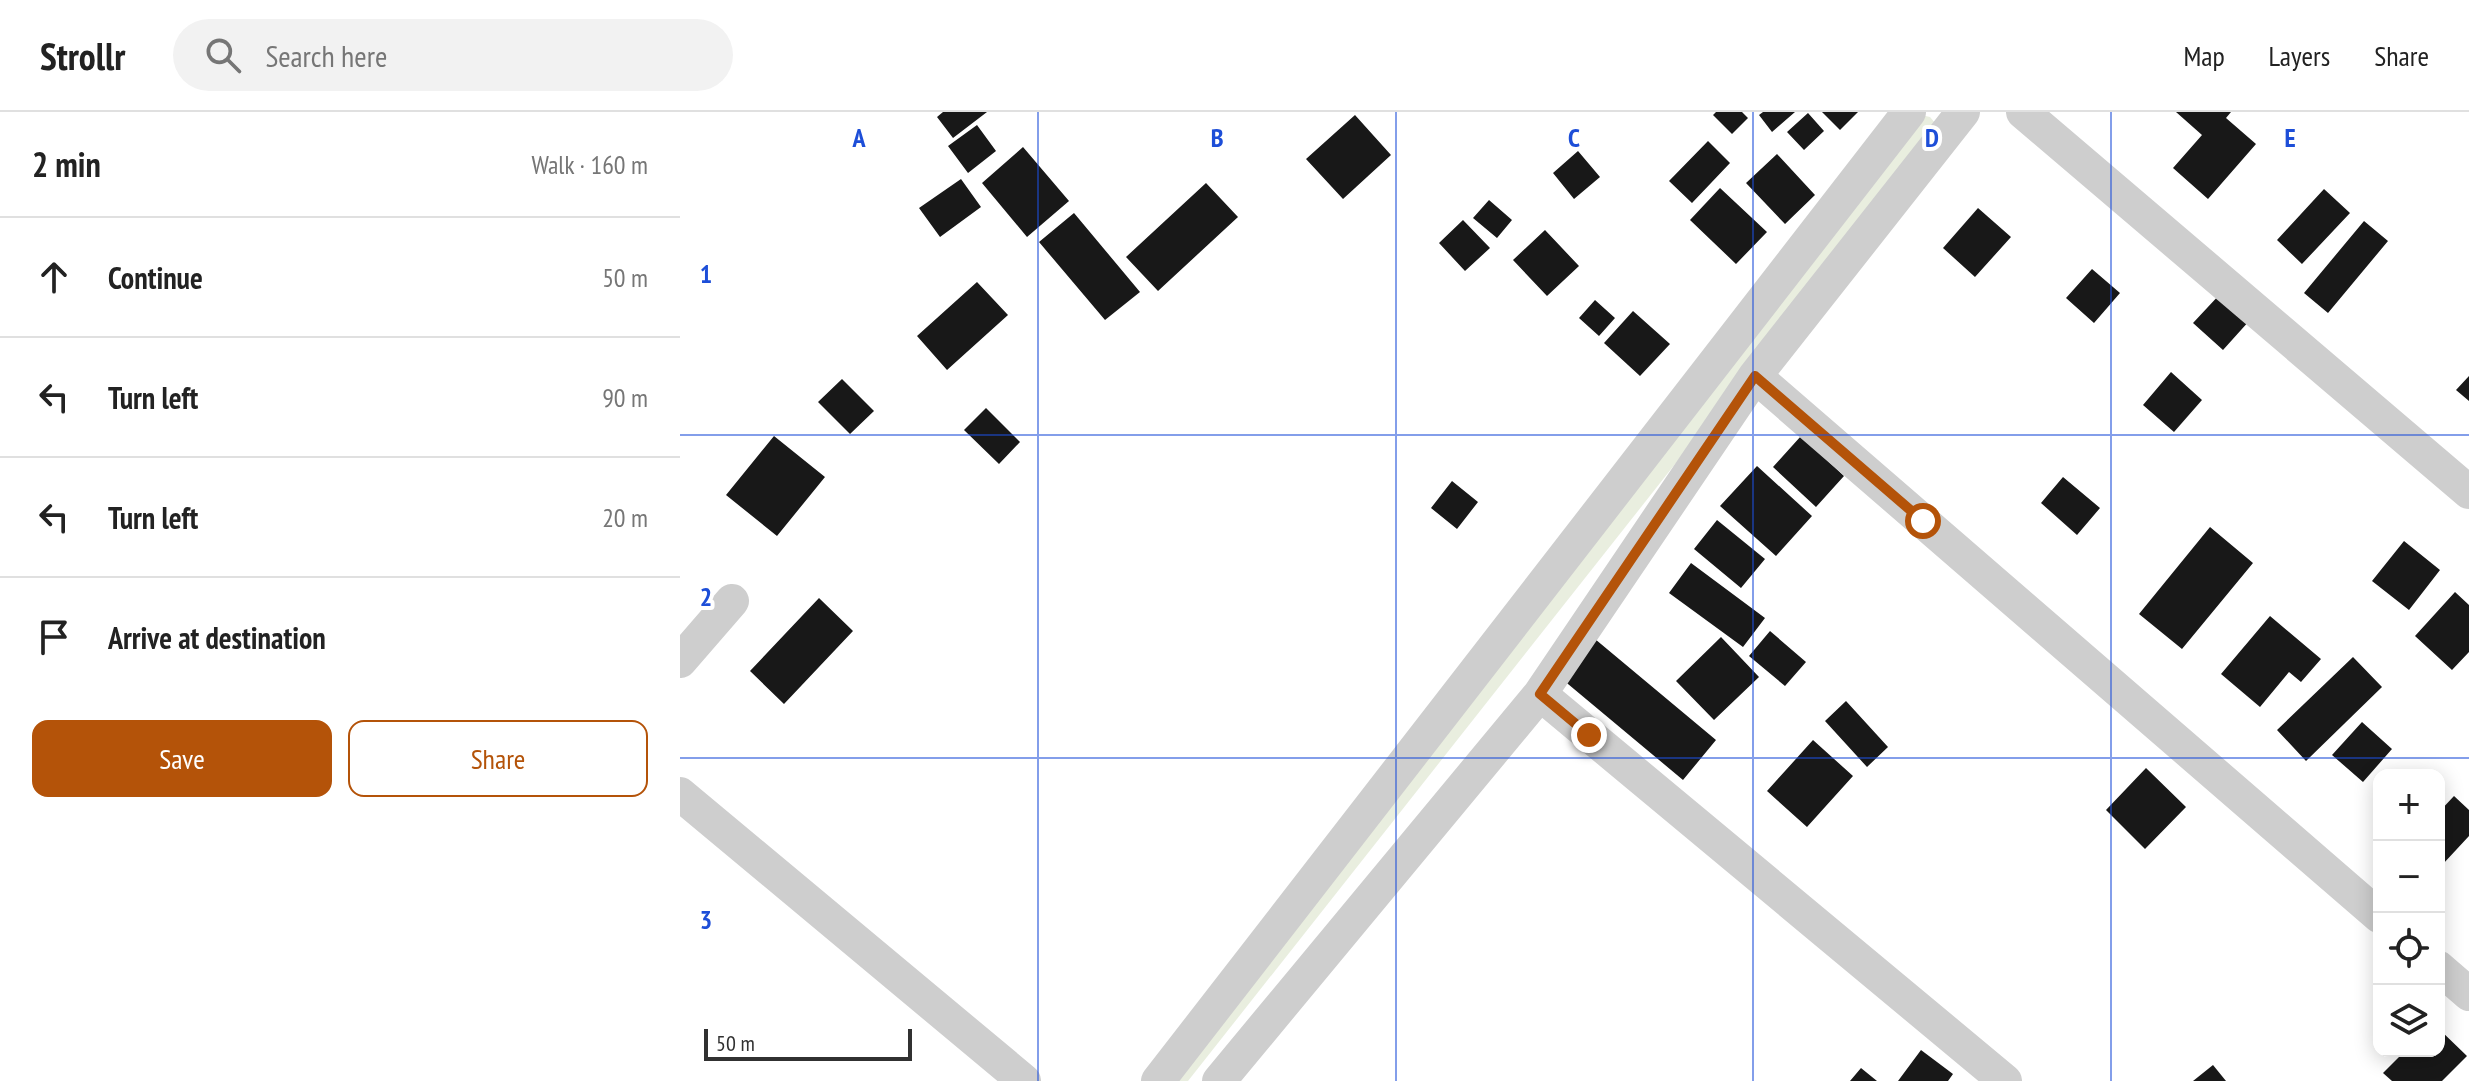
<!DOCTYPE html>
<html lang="en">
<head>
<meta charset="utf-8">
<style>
	:root { --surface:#fff; --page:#f2f2f2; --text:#222; --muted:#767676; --line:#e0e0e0; --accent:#b45309 }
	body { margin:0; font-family:"PT Sans Narrow",sans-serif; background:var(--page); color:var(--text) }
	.controls { position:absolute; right:24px; bottom:24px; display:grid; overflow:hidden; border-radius:16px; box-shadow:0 4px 20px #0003 }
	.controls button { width:72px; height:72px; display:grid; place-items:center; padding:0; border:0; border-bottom:2px solid var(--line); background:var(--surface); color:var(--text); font:40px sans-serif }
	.scale { position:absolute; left:24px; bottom:20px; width:208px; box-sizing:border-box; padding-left:8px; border:4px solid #313131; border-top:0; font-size:22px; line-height:28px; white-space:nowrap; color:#313131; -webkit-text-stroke:6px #fff; paint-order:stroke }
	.stop { position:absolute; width:24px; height:24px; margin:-18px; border:6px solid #b45309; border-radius:50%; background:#fff }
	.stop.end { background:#b45309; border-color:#fff; box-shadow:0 2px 8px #0008 }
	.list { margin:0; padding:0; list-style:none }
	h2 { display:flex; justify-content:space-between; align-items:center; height:104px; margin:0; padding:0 32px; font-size:34px }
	h2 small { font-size:26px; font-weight:400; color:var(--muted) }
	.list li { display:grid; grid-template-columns:52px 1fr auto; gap:24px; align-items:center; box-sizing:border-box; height:120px; padding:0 32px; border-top:2px solid var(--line) }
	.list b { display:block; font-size:30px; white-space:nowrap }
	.list em { font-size:26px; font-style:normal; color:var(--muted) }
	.actions { display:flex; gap:16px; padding:24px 32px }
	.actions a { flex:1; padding:18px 0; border:2px solid var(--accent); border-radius:16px; text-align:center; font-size:28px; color:var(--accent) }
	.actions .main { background:var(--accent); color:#fff }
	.icon { flex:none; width:44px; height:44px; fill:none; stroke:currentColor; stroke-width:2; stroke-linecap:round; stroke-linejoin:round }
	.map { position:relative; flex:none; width:1789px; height:969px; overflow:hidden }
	header { display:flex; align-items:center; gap:48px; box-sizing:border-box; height:112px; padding:0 40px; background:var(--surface); border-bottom:2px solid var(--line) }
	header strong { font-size:38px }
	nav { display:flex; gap:44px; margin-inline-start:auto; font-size:28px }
	.search { width:560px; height:72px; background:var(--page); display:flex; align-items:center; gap:20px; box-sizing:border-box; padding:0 28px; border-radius:44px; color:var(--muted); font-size:30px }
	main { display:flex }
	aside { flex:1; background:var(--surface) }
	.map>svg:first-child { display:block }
	.green { fill:#e9eedf }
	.building { fill:#181818 }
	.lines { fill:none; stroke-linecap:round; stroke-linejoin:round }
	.minor { stroke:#cecece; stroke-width:34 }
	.route { stroke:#b45309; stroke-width:10 }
	.grid { fill:none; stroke:#1d4ed8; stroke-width:2; stroke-opacity:0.55 }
	.grid-label { font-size:26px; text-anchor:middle; font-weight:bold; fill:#1d4ed8; stroke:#fff; stroke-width:8; stroke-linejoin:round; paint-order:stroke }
</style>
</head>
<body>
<header>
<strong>Strollr</strong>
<div class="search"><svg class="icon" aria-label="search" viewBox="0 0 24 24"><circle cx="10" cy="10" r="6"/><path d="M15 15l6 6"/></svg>Search here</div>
<nav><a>Map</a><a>Layers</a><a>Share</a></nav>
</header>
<main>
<aside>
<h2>2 min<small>Walk · 160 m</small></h2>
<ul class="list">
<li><svg class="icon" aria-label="ahead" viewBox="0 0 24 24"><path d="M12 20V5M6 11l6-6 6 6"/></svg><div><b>Continue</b></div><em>50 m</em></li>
<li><svg class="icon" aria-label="left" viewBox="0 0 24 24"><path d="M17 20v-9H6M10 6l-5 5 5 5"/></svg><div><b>Turn left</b></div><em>90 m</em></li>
<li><svg class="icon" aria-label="left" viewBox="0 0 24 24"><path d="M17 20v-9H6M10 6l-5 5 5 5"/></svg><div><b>Turn left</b></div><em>20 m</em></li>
<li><svg class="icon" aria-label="arrive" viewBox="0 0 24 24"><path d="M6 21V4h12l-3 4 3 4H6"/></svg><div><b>Arrive at destination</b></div></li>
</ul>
<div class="actions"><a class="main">Save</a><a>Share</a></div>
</aside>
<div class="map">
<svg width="1789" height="969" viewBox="0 0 1789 969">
	<rect width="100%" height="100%" fill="#fff"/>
	<path class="green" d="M1241 3 1250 5 1256 12 1254 24 508 969H476Z"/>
	<path class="building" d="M263 0H307L273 26 257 5Z
		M1036 0H1062L1068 6 1052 22 1033 3Z
		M1083 0H1115L1092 20 1079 3Z
		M1142 0H1178L1160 18Z
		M1496 0H1551L1546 6 1576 32 1528 87 1493 56 1522 23Z
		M1128 1 1144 19 1124 38 1107 20Z
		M675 3 711 43 663 87 626 47Z
		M297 13 316 39 288 61 268 34Z
		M1028 29 1050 51 1012 91 989 69Z
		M343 35 389 89 347 125 302 71Z
		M898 39 920 65 894 87 873 61Z
		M1097 42 1135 83 1105 112 1066 71Z
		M281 67 301 95 260 125 239 96Z
		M526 71 558 105 478 179 446 145Z
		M1040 76 1087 120 1056 152 1010 108Z
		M1644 77 1670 101 1622 152 1597 128Z
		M809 88 832 108 817 126 793 106Z
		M1298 96 1331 125 1295 165 1263 136Z
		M394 101 460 180 425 208 359 130Z
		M783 108 810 136 785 159 759 131Z
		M1684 109 1708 129 1648 201 1624 181Z
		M865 118 899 154 867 184 833 148Z
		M1412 157 1440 181 1414 211 1386 186Z
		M297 170 328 203 267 258 237 224Z
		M1541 181 1570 208 1543 238 1513 211Z
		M915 188 935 206 919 224 899 206Z
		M953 199 990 232 960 264 924 231Z
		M1491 260 1522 288 1494 320 1463 293Z
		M1789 264V289L1776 278Z
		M162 267 194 299 170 322 138 290Z
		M306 296 340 330 319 352 284 318Z
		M94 324 145 365 97 424 46 383Z
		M1121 324 1164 364 1136 395 1093 355Z
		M1077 354 1132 404 1096 444 1040 394Z
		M1383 365 1420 396 1397 423 1361 391Z
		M772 369 798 390 777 417 751 396Z
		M1037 408 1085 447 1061 476 1014 437Z
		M1530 415 1573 451 1502 537 1459 502Z
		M1724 429 1760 458 1729 498 1692 469Z
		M1011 451 1085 506 1063 535 989 481Z
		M1775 480 1789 493V540L1772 558 1735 524Z
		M139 486 173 519 104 592 70 559Z
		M1590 504 1641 547 1621 570 1609 560 1580 595 1541 562Z
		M1090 519 1126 550 1105 574 1069 544Z
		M1041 525 1079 565 1034 608 996 569Z
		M915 527 1036 628 1003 668 882 567Z
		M1673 545 1702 575 1626 649 1597 618Z
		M1166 589 1208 635 1187 655 1145 609Z
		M1682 610 1712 637 1683 670 1652 643Z
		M1133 628 1173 664 1127 715 1087 679Z
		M1466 656 1506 695 1465 737 1426 698Z
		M1774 684 1789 698V724L1763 752 1759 749V700Z
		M1759 917 1787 944 1762 969H1712L1703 961 1725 939H1759Z
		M1241 938 1273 962 1268 969H1218Z
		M1533 953 1546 969H1513Z
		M1181 956 1197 969H1170Z"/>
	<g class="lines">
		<path class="minor" d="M1343 0 1789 380
			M1075 264 1699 804
			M0 549 52 489
			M860 582 1325 969
			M0 682 344 969
			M1759 856 1789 882
			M478 969 1229 0
			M539 969 860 582 1075 264 1283 0"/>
	</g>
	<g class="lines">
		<path class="route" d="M909 623 860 582 1075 264 1243 409"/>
	</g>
	<path class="grid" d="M358 0V969M716 0V969M1073 0V969M1431 0V969M0 323H1789M0 646H1789"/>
	<g class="grid-label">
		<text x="179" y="35">A</text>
		<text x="537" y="35">B</text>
		<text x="894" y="35">C</text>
		<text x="1252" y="35">D</text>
		<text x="1610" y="35">E</text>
		<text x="26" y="171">1</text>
		<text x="26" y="494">2</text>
		<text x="26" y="817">3</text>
	</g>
</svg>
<div class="controls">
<button>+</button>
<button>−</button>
<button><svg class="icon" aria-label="locate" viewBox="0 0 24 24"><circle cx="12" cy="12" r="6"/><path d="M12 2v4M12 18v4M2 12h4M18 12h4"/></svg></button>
<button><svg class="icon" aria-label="layers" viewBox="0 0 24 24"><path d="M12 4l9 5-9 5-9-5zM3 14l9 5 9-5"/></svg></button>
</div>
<div class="scale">50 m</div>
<div class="stop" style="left:1243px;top:409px"></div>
<div class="stop end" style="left:909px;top:623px"></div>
</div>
</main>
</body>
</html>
